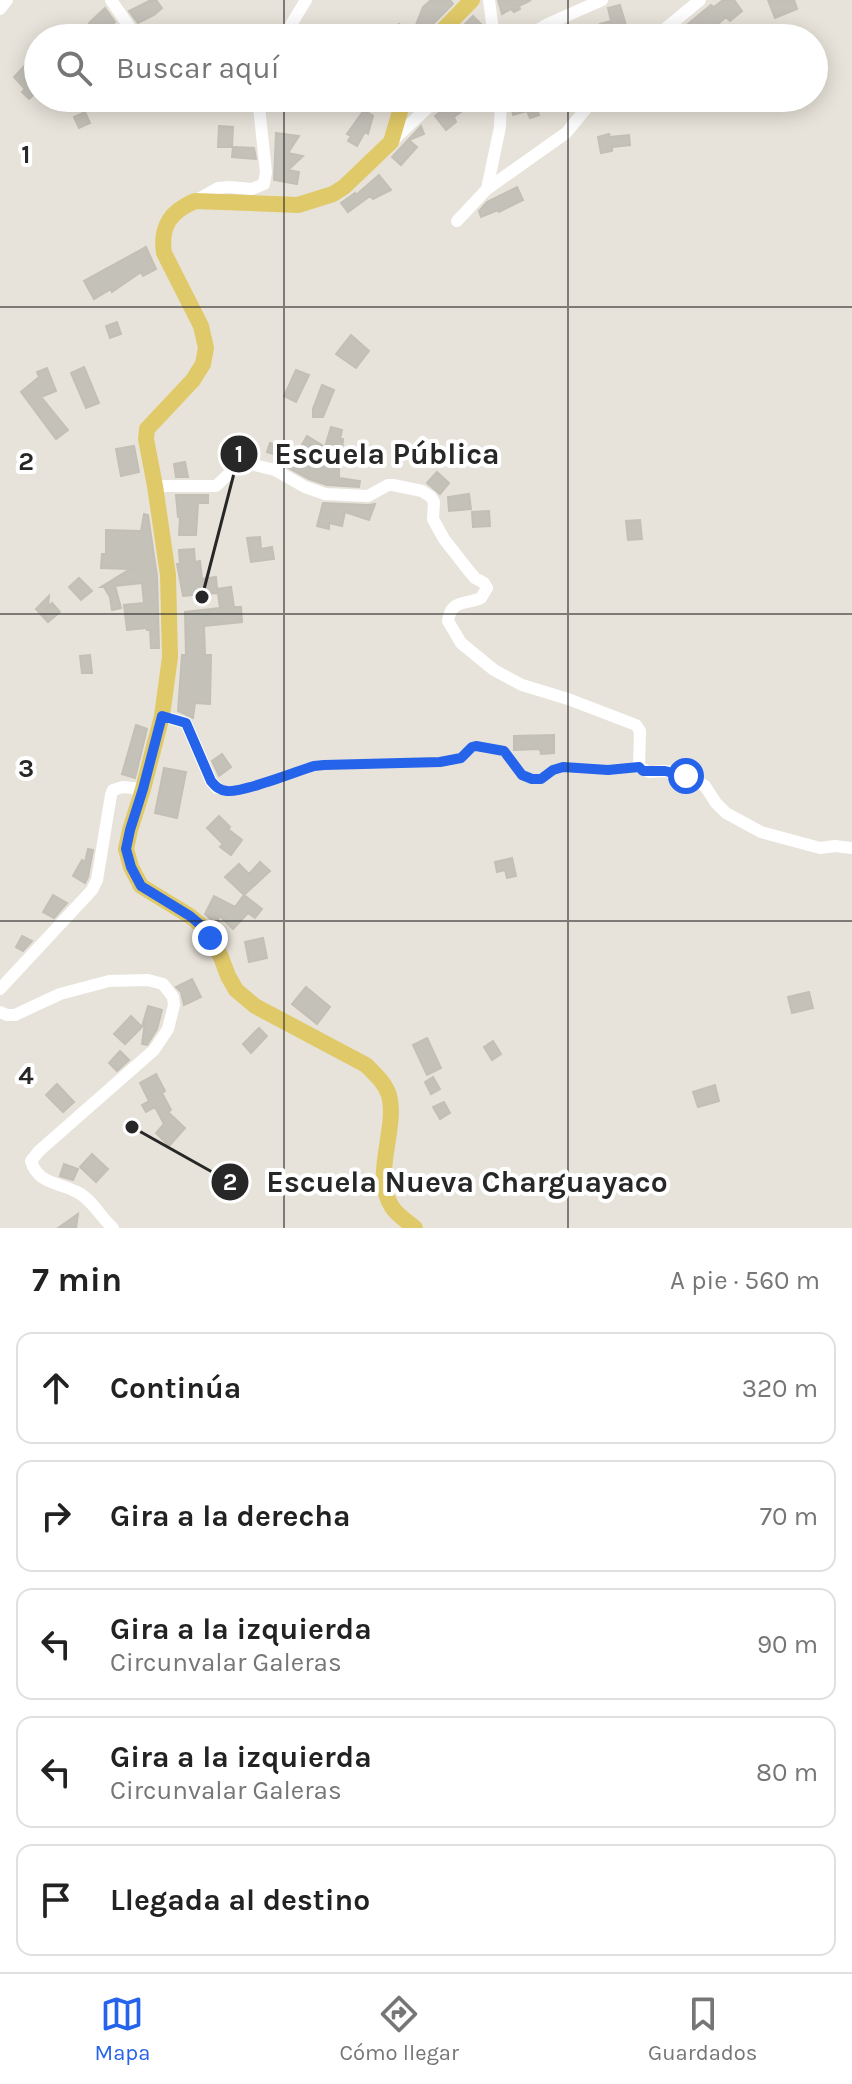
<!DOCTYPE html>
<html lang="es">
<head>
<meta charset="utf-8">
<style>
	:root { --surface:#fff; --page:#f2f2f2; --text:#222; --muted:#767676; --line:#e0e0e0; --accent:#2563eb }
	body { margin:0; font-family:Karla,sans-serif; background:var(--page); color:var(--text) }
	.stop { position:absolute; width:24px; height:24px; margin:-18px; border:6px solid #2563eb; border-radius:50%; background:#fff }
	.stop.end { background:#2563eb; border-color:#fff; box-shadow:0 2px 8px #0008 }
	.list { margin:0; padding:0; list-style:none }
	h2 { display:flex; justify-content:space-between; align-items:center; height:104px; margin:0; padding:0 32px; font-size:34px }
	h2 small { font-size:26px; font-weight:400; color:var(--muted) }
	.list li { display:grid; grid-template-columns:52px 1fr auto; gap:24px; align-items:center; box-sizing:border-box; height:112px; margin:0 16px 16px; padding:0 16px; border:2px solid var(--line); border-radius:16px }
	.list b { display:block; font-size:30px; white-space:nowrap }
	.list p { margin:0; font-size:26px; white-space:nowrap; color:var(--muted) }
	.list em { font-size:26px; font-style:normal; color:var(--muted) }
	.icon { flex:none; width:44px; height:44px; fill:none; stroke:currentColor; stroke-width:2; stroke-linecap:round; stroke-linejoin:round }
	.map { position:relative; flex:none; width:852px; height:1228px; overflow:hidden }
	.search { position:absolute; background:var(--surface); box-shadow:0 4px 20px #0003; left:24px; right:24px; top:24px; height:88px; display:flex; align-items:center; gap:20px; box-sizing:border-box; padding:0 28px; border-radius:44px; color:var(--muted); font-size:30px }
	.sheet { height:744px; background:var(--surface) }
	nav { display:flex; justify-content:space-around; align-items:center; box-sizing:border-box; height:112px; border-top:2px solid var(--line); background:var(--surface); font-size:22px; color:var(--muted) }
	nav a { display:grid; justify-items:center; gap:4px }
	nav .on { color:var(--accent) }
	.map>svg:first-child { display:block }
	.building { fill:#c4c1b9; stroke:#c3bfb5; stroke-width:2 }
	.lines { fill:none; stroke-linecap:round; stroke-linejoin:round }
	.path { stroke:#c3c3c3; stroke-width:2; stroke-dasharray:6 4; stroke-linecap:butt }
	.minor { stroke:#fff; stroke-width:12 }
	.major { stroke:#e0c968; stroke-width:16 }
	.route { stroke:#2563eb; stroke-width:10 }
	.grid { fill:none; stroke:#272727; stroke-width:2; stroke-opacity:0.55 }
	.grid-label { font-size:26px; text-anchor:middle; font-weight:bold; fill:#272727; stroke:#fff; stroke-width:8; stroke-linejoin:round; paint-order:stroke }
	.leader { fill:none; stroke:#272727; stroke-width:3 }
	.callout-dot { fill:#272727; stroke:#fff; stroke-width:3 }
	.mark-label { font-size:24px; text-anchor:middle; font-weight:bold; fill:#fff }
	.callout-label { font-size:30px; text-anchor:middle; font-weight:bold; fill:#272727; stroke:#fff; stroke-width:8; stroke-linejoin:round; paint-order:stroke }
</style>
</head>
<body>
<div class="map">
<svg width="852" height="1228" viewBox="0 0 852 1228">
	<rect width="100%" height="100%" fill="#e8e3da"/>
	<path class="building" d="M156 0 162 8 154 15 138 23 129 11 149 1Z
		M431 0H450L453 4 427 30 423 38H396L391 33 399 24 412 35 423 7Z
		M498 0H531L519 6 520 9 514 12 511 9 502 14Z
		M723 0H734L742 11 730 21 726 17 717 25 715 23 697 38H689L682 29 711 5 714 7Z
		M768 0H794L797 9 775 18Z
		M620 5 627 29 603 36 600 24 611 21 608 8Z
		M105 8 115 22 101 35 89 23Z
		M473 16 483 26 484 29 479 35 476 32 471 38H466L458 31Z
		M571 28 575 38H546Z
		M30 60 38 68V76L34 80 38 84V91L29 99 22 92 25 89 14 77Z
		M210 98H233L235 106 209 107Z
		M458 98H480L454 117 456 122 446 130 435 116Z
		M519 98H534L539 115 530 118 527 111 513 115 510 101Z
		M364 110 373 116 368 134 365 132 357 146 348 141 351 136 347 134Z
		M85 112 90 123 79 128 74 117Z
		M219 126 233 127 232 147H218Z
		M421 126 424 134 409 140 417 147 401 165 392 157Z
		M276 133 299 136 288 153 303 156 288 170 299 172 297 184 274 180Z
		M609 134 610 137 629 135 630 145 612 147V151L601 153 598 137Z
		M233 147 254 148 256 159 232 157Z
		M379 175 391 190 373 199 370 196 348 212 341 203 355 193 356 195Z
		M517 187 523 200 499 212 498 210 481 217 479 211 487 202Z
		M146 247 156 269 143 276 141 272 112 292 111 289 94 299 84 281Z
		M117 322 121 334 110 338 106 326Z
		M351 335 369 351 356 368 336 354Z
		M84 367 99 403 86 408 71 373Z
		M47 368 56 391 41 397 68 430 56 439 21 392 39 377 37 372Z
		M296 370 309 375 296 402 284 396Z
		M322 385 334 390 323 417H313V409Z
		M331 427 342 430 340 439H343L342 453 339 452V478L360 481 359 487 327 485 309 479 278 462 280 456 267 452 270 443 298 452 307 436 325 447Z
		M134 446 139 472 121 476 116 449Z
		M185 462 188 477H176L174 464Z
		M437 472 449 483 440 494 427 483Z
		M469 494 471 509 449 511 448 497Z
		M176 495H208V503H198L196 535H179L180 517H178Z
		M323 503 368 505 375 504 369 520 345 512 342 526 329 523V529L317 526Z
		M489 511 490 526 473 527 472 512Z
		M144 514 148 515 157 576 159 648H151L150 630H147V628L127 630 124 605 144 603 142 583 115 586 121 608 112 610 110 597 104 587H101L130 569 101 568 102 554H106V530L141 531Z
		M640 520 642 539 628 540 626 521Z
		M260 537 261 549 272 547 274 559 251 562 247 538Z
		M194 549 195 562 200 561 202 579 216 577 217 589 231 587 234 607H241L242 622 204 626 205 655H211L210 704 195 703 193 718 178 711 182 655H186L185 612 220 608 218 593 183 596 177 564H180L179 550Z
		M79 578 92 591 81 600 69 587Z
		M49 596 48 607 52 603 60 612 48 622 36 609Z
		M90 655 92 673H82L80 656Z
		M136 725 147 729 135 778 122 774Z
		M554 735V753L541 754 540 749 514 750V736Z
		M222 754 231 767 219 776 212 761Z
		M164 768 186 772 177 818 155 813Z
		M219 816 230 827 228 829 242 840 231 855 220 847 223 844 207 828Z
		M88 849 93 850 88 877 85 883 73 876 82 860 85 862Z
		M512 858 516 876 507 878 505 870 497 872 495 862Z
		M260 862 270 871 244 895 225 877 239 864 249 874Z
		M53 895 67 903 54 918 43 912Z
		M244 895 262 909 255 918 248 913 233 929 220 916 216 924 205 914 214 896 235 907Z
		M22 936 32 941 23 951 16 947Z
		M263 938 267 958 249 962 245 942Z
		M192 979 201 997 184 1005 181 992 176 987Z
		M306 987 330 1007 317 1024 292 1004Z
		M809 992 813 1008 792 1013 788 997Z
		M148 1006 162 1010 157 1029 147 1045 142 1044 145 1023 142 1027Z
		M131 1016 142 1027 125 1044 114 1034Z
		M259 1028 267 1036 251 1053 243 1044Z
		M427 1038 441 1068 427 1075 413 1045Z
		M493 1041 501 1054 492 1060 484 1047Z
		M120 1051 129 1060 117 1071 109 1063Z
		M156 1074 165 1091 162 1093 171 1110 168 1112 185 1128 169 1146 156 1133 164 1124 155 1107 146 1112 142 1105 149 1101 140 1083Z
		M433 1077 440 1089 431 1094 425 1082Z
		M57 1084 74 1102 63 1112 46 1095Z
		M715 1085 719 1101 698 1107 693 1092Z
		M444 1102 450 1113 440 1119 433 1107Z
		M92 1154 108 1169 96 1182 80 1167Z
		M64 1164 78 1169 73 1180 60 1176Z
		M78 1214 76 1228H58Z"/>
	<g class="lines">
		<path class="path" d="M230 791 245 788 304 769 324 765 422 763 451 761 461 758 476 746C495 745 507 751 518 768 519 771 522 776 525 777 539 785 548 771 560 768 579 764 607 770 629 768"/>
		<path class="minor" d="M111 0 137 38
			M489 0 494 38
			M0 9 7 0
			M283 38 306 0
			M524 38 548 24 602 0
			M654 38 700 0
			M315 98 349 101 361 98
			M391 142 438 98
			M487 189 500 127 501 98
			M195 201 218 188 229 187 252 189 264 184 266 172 258 98
			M457 221 487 189 566 133 595 98
			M155 486H216L236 467 246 463 275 470 305 487 325 494 368 496 388 485H393L422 491 431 497 434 502 433 519 444 539 469 571 475 578 484 583 487 588 481 598C465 605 451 599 448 621L461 643 494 670 522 685 568 699 636 725 640 731 639 767 649 772 665 771 677 773 695 780 705 786 716 803 726 813 761 832 820 848 835 846 852 848
			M162 716 186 723 211 781 217 788
			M0 989 92 890 97 880 111 795 113 790 123 787 143 789
			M0 1012 7 1015H15L60 994 109 981 148 980 163 984 173 997 174 1005 168 1029 154 1050 39 1151 31 1161C38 1184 58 1182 77 1192 92 1199 101 1218 113 1228"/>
		<path class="major" d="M435 38 472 0
			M404 98 391 142 344 187 333 194 298 205 195 201C171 211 160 226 164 253L201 326 206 348 203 364 193 380 147 429 146 439 155 486 168 575 170 657 162 716 143 789 130 830 126 849 131 867 141 886 190 916 203 927 221 957 228 976 236 990 255 1006 366 1065C375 1074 385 1083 389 1095 398 1129 371 1176 392 1207 397 1215 408 1222 415 1228"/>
	</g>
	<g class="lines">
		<path class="route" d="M210 938 203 927 190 916 141 886 131 867 126 849 130 830 143 789 162 716 186 723 211 781C216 787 219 790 227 791 242 793 295 772 314 766L324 765 440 762 461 758 472 747 476 746 504 751 522 775 532 779H541L553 770 563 767 608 770 639 767 643 771H665L686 776"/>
	</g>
	<path class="grid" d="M284 0V38M568 0V38M284 98V1228M568 98V1228M0 307H852M0 614H852M0 921H852"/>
	<g class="grid-label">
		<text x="26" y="163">1</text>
		<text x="26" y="470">2</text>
		<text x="26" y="777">3</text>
		<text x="26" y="1084">4</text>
	</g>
	<path class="leader" d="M202 597L239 454M132 1127L230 1182"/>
	<g class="callout-dot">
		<circle cx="202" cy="597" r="8"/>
		<circle cx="132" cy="1127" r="8"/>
		<circle cx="239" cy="454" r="20"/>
		<circle cx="230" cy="1182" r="20"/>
	</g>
	<g class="mark-label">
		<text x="239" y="462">1</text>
		<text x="230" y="1190">2</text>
	</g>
	<g class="callout-label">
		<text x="387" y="464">Escuela Pública</text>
		<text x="467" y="1192">Escuela Nueva Charguayaco</text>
	</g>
</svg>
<div class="stop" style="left:686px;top:776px"></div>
<div class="stop end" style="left:210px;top:938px"></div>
<div class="search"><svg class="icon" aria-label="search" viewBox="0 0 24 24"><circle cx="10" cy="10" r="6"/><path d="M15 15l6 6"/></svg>Buscar aquí</div>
</div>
<section class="sheet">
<h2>7 min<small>A pie · 560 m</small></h2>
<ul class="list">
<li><svg class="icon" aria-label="ahead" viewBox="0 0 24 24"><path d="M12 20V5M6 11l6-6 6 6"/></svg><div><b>Continúa</b></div><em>320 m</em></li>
<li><svg class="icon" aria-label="right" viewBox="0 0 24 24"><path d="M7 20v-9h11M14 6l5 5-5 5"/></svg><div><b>Gira a la derecha</b></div><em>70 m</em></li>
<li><svg class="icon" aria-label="left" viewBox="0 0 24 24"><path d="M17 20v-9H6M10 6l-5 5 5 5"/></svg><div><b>Gira a la izquierda</b><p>Circunvalar Galeras</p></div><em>90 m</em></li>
<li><svg class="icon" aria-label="left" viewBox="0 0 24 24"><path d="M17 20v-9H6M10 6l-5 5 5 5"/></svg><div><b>Gira a la izquierda</b><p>Circunvalar Galeras</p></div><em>80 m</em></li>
<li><svg class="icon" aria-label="arrive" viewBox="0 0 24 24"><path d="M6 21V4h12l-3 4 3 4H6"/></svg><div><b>Llegada al destino</b></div></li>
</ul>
</section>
<nav>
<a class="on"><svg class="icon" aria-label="map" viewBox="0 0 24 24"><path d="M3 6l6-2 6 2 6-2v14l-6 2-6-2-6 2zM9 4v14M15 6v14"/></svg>Mapa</a>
<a><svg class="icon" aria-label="directions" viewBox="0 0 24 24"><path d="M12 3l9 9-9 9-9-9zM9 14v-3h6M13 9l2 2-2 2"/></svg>Cómo llegar</a>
<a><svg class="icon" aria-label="saved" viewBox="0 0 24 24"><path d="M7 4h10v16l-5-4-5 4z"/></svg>Guardados</a>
</nav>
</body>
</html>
